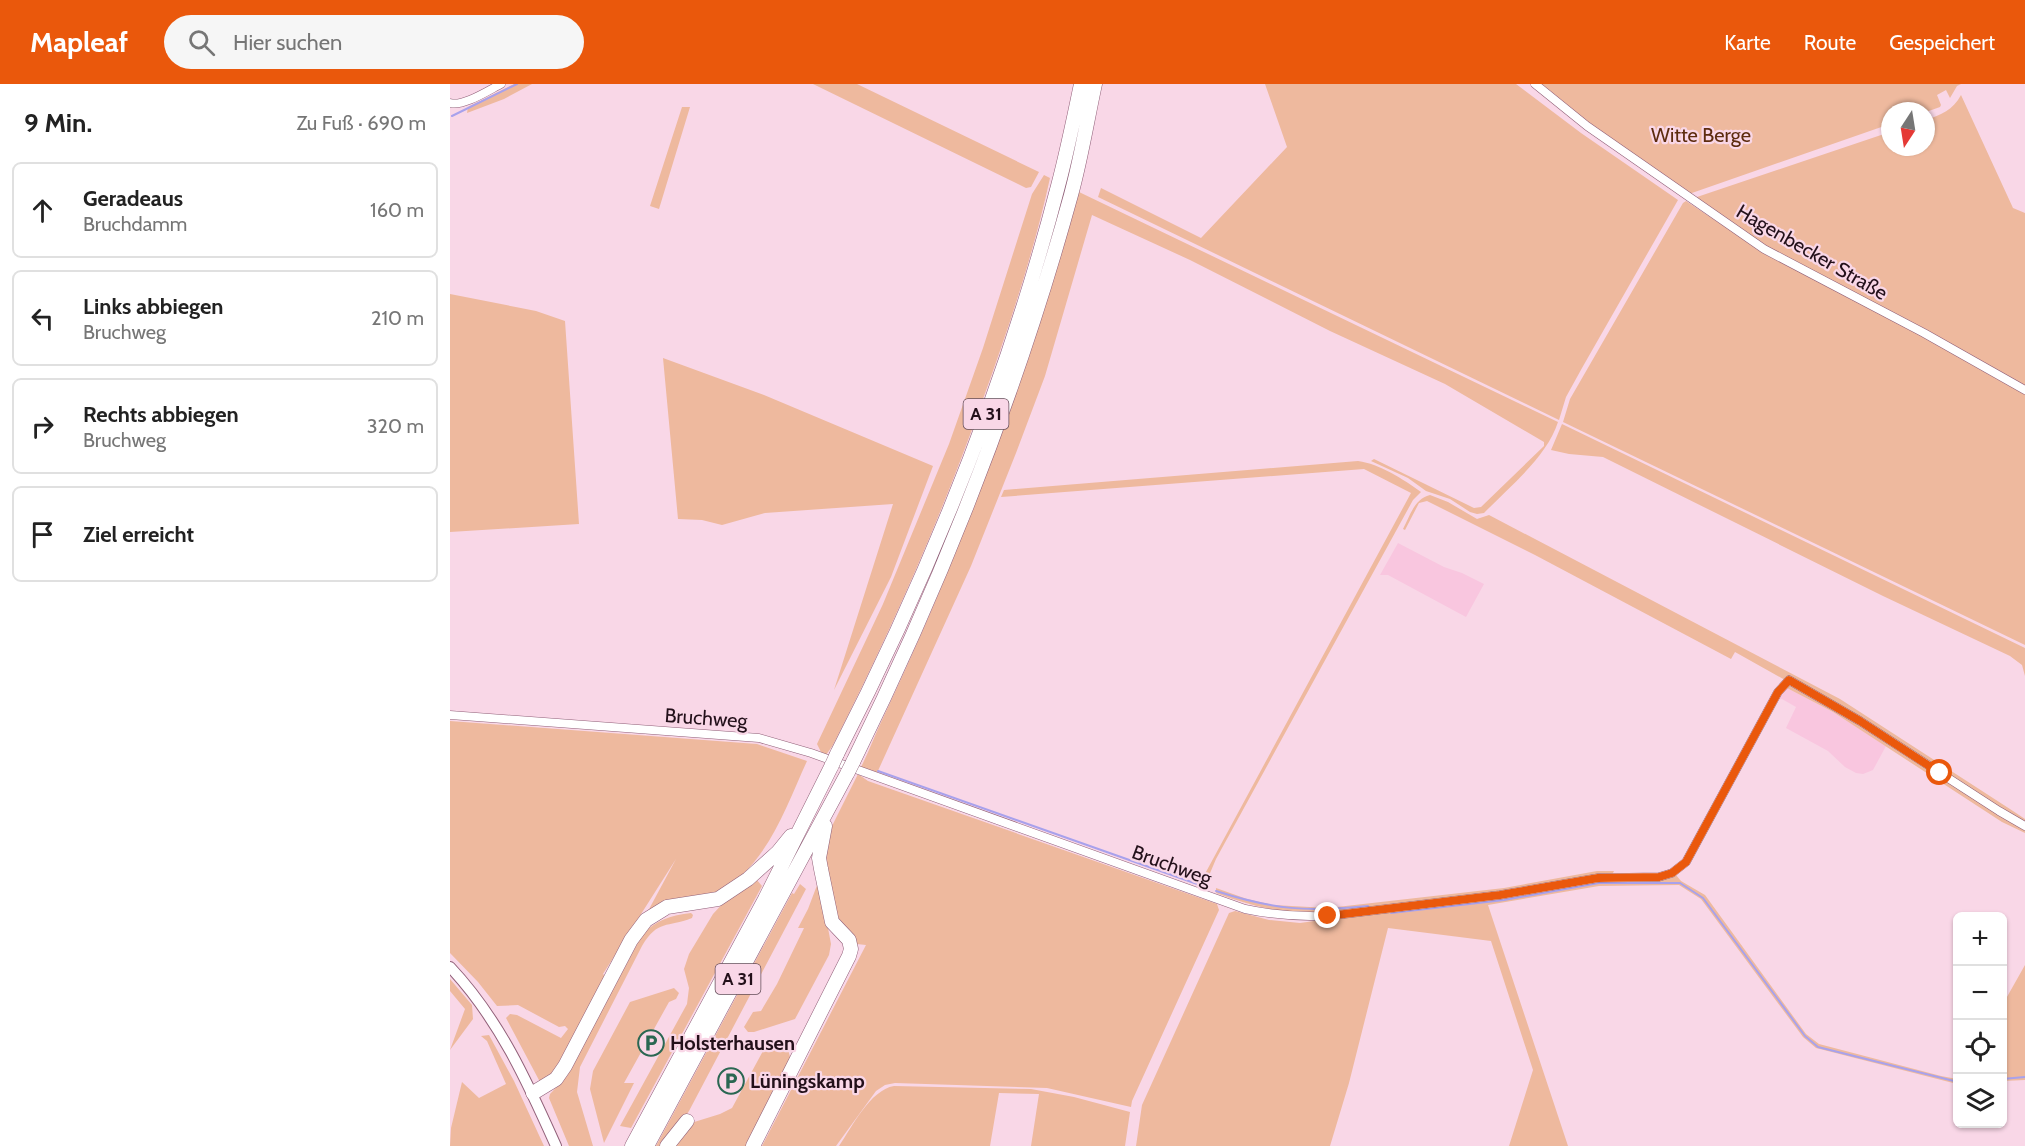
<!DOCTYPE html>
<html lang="de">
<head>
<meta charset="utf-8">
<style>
	:root { --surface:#fff; --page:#f6f6f6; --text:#222; --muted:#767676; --line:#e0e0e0; --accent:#ea580c }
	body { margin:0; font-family:Cabin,sans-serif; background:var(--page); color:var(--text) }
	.controls { position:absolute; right:18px; bottom:18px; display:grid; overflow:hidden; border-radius:9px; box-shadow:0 2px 4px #0004 }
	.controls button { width:54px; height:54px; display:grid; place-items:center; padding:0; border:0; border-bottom:2px solid var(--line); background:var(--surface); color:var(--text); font:30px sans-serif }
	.compass { position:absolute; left:1431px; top:18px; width:54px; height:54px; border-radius:50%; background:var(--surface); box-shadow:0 2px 4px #0004; rotate:192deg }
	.stop { position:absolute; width:18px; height:18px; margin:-14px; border:4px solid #ea580c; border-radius:50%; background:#fff }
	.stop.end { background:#ea580c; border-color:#fff; box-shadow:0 2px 6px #0008 }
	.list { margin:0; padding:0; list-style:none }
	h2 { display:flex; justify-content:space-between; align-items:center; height:78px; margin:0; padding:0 24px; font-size:26px }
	h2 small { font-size:20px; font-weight:400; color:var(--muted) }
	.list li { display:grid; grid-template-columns:39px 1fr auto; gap:18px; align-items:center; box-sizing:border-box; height:96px; margin:0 12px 12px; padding:0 12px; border:2px solid var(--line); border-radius:9px }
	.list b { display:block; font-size:22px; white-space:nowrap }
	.list p { margin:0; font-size:20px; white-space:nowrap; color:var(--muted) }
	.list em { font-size:20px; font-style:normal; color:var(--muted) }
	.icon { flex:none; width:33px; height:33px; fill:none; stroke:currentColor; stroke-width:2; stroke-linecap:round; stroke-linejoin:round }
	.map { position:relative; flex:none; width:1575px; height:1062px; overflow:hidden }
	header { display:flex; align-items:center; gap:36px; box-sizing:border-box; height:84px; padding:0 30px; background:var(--accent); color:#fff }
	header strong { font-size:28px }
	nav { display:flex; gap:33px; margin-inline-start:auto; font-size:21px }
	.search { width:420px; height:54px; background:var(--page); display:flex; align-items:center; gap:15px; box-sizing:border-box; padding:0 21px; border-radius:33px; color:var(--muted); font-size:22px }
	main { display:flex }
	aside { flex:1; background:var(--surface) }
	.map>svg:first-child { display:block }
	.built { fill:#f9c6df }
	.green { fill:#eeb99e }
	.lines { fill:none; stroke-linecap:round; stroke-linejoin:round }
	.stream { stroke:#a8a1ec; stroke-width:2 }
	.street-casing { stroke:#905f78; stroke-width:9 }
	.secondary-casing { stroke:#905f78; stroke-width:12 }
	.highway-casing { stroke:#905f78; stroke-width:15 }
	.street { stroke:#fff; stroke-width:8 }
	.secondary { stroke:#fff; stroke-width:10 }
	.highway { stroke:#fff; stroke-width:14 }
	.highway-bridge-casing { stroke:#905f78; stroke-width:15; stroke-linecap:butt }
	.highway-bridge { stroke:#fff; stroke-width:14 }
	.route { stroke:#ea580c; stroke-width:8 }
	.labels { text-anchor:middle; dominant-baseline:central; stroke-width:4.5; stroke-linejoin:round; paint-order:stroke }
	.shield { fill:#f9d7e7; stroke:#634c58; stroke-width:1.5 }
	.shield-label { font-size:18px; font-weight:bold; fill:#23101a }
	.park-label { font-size:20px; fill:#5d2c0f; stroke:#f9d7e7 }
	.street-label { font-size:20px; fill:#23101a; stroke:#f9d7e7 }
	.poi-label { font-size:20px; font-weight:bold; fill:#23101a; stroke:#f9d7e7; text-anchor:start }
</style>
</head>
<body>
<header>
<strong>Mapleaf</strong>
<div class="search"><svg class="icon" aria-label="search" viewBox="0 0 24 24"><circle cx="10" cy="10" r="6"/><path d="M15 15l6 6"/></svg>Hier suchen</div>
<nav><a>Karte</a><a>Route</a><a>Gespeichert</a></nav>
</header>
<main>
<aside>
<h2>9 Min.<small>Zu Fuß · 690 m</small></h2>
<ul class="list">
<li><svg class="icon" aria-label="ahead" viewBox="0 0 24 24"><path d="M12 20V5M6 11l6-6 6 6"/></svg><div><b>Geradeaus</b><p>Bruchdamm</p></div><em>160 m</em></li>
<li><svg class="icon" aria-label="left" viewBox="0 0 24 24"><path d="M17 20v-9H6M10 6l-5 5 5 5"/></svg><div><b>Links abbiegen</b><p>Bruchweg</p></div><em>210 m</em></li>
<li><svg class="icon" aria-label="right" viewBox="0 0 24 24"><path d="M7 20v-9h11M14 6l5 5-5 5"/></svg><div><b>Rechts abbiegen</b><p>Bruchweg</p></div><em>320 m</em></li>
<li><svg class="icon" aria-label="arrive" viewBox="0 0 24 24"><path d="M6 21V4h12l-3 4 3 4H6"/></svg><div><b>Ziel erreicht</b></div></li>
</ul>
</aside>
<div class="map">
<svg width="1575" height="1062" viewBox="0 0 1575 1062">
	<rect width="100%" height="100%" fill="#f9d7e7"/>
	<path class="built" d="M948 459 994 483 1012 489 1034 500 1016 533 938 491H930Z
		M1335 603 1383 628 1436 662 1423 686 1413 690 1406 689 1395 683 1378 667 1336 644 1346 623 1332 615 1326 616Z"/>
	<path class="green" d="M64 0H82L54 15 17 29 18 23Z
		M363 0H407L589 88 581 103 576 104Z
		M815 0H1066L1131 49 1228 116 1132 284 1116 313 1109 336 648 113 651 104 751 154 837 63Z
		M1089 0H1511L1507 2 1500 14 1496 6 1487 11 1491 21 1490 23 1476 28 1440 27V40L1239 110 1148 48Z
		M1511 11 1563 124 1575 129V303L1317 164 1244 114 1440 48V63H1476V36C1491 31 1503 26 1511 11Z
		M232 23H240L209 125 200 122Z
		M594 91 600 94C584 168 559 243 533 315 491 434 440 549 383 661L376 671 373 672 367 660 433 520 499 360 533 264 582 110Z
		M629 108 1108 338C1097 373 1059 403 1034 429L1027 430 1020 428 1000 415 976 407 958 394 921 377 924 375 1024 424 1031 423 1094 362V358L995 300 880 247 740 176 642 131 595 292 566 369 521 482 427 689 411 683C419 668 425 650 433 634 514 462 577 291 629 108Z
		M1236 117 1313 168 1474 252 1575 309V561L1113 338 1120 315 1233 119Z
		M0 210 86 227 115 237 129 440 0 448Z
		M213 274 314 311 483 382 441 493 384 606 443 420 315 429 272 441 252 436 228 435Z
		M1112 340 1575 564V592L1572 581 1560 572 1433 512 1153 373 1119 370 1101 366Z
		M908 377C930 380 953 395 971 408L963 416 766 775 755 801 750 799 961 409 914 385 551 413 554 406Z
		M980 411 998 418 1027 435 1039 431 1390 615 1563 727 1575 735V739L1385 618 1345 596H1335L1285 568 1281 575 1085 471 977 417 969 419 955 446 953 445C960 432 964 415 980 411Z
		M1339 600 1383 623 1575 745V749L1552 738 1383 628 1335 603Z
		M0 637 307 660 357 677C335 725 316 785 265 809 246 818 218 822 198 827L226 775 153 890 157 894 101 992 90 998 56 934 60 930 67 931 111 954 118 945 115 942 109 943 68 921 47 922 28 898 0 869Z
		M408 690 418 697 767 820 769 826 682 1017 681 1023 597 1004 445 999 435 1001 426 1007 386 1062H312L416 861 407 860 387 840 375 773 379 748Z
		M1147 787H1164L1162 791C1093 802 1024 812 954 820 920 824 884 831 850 829 820 827 793 819 766 809V804L797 815 823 821 878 824 1054 804Z
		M1226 791 1231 797 1255 811 1356 950 1369 960 1491 992 1507 995V1000L1366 964 1353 953 1251 815 1229 801 1149 802 1038 821 1118 1062H1059L1083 986 1041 857 938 844 899 999 880 1062H686L692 1021 779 829 785 827 819 836 850 839 1148 797 1220 793Z
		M306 795 312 802 181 1044 170 1042 237 920 239 904 234 885 239 870 263 830 276 816Z
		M369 796 381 860 379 871 345 935 304 948H298L294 943 303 928 311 927 327 900 354 844H348L358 825Z
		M350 800 356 805 239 1027 228 1043 211 1062H206L342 809 344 810Z
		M241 829 243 831 242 834C217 844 208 835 192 862L130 983 127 1008 143 1062H119L99 1014 100 1010 117 992 192 851C206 836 221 831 241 829Z
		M1575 881V996L1553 997V920Z
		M0 895 22 921 23 935 0 966 15 925 0 907Z
		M224 904 229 909 226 915 219 918 174 999H184L154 1059 140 1005 143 987 180 918Z
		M39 951 64 997 94 1062H0L1 1044 12 998 29 1014 56 1000 37 957 31 952Z
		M330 960 338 966 341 976 298 1062H220L241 1039 270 1030 282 1024 313 967Z
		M444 1002 581 1005 624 1013 680 1028 675 1062H581L589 1010 549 1009 540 1062H389C402 1043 420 1006 444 1002Z"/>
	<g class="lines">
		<path class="stream" d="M2 32 67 0
			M428 687 750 801
			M766 807C825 826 857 828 918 822
			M941 829 1054 816 1149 799H1230L1253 814 1355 952 1368 963 1508 998
			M1552 995 1575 993"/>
		<g class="street-casing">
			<path id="street" d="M1085 0 1137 42 1314 165 1474 249 1575 306
				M0 19C13 23 39 6 51 0
				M0 631 309 654 361 669 795 825C823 831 849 833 878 832L1050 811 1148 794 1209 793 1222 789 1236 778 1328 608 1339 596 1410 637 1549 727 1575 742"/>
		</g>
		<g class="secondary-casing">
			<path id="secondary" d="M0 883C49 935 77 997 106 1062"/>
		</g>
		<g class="highway-casing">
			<path id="highway" d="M387 670C480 489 557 299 608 102 617 68 624 34 631 0
				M403 678C493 496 567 307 621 111 631 75 637 37 645 0
				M83 1009 106 995 115 982 181 856 196 836 217 823 268 815 298 795 328 768 341 752
				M182 1062 315 815 382 681
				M197 1062 398 688
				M217 1062 237 1037
				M303 1062 399 872 401 865 399 856 382 838 371 785 369 774 375 742"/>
		</g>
		<use href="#street" class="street"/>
		<use href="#secondary" class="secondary"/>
		<use href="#highway" class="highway"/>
		<g class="highway-bridge-casing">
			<path id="highway-bridge" d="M382 681 387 670
				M398 688 403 678"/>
		</g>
		<use href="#highway-bridge" class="highway-bridge"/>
	</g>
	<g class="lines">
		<path class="route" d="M878 832 1050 811 1148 794 1209 793 1222 789 1236 778 1328 608 1339 596 1410 637 1490 689"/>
	</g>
	<defs>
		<g id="parking-ring" transform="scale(1.35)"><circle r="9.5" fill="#f9d7e7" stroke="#2a6752" stroke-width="1.5"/><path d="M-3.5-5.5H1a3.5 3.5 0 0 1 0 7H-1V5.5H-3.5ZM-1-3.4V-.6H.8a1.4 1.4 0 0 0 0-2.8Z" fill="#2a6752"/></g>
	</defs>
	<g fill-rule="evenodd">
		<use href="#parking-ring" x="201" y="959"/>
		<use href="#parking-ring" x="281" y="997"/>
	</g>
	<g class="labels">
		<g class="shield">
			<rect x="513.5" y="315" width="45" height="30" rx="4.5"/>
			<rect x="265.5" y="880" width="45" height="30" rx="4.5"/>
		</g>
		<g class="shield-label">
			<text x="536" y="330">A 31</text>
			<text x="288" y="895">A 31</text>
		</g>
		<g class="park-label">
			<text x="1251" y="51">Witte Berge</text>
		</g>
		<g class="street-label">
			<text transform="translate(1362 168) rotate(30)">Hagenbecker Straße</text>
			<text transform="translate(256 634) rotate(4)">Bruchweg</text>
			<text transform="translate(722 781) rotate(20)">Bruchweg</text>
		</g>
		<g class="poi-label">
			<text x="220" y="959">Holsterhausen</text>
			<text x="300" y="997">Lüningskamp</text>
		</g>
	</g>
</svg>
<div class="controls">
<button>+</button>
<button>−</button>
<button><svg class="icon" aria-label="locate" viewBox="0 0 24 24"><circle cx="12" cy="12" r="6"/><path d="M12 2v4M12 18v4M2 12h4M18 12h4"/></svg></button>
<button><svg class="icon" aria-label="layers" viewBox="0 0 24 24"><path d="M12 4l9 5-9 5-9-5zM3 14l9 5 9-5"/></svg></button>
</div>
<svg class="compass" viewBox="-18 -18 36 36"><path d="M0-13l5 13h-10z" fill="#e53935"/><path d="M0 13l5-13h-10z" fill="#767676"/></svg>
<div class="stop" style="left:1490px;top:689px"></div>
<div class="stop end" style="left:878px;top:832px"></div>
</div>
</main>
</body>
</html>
